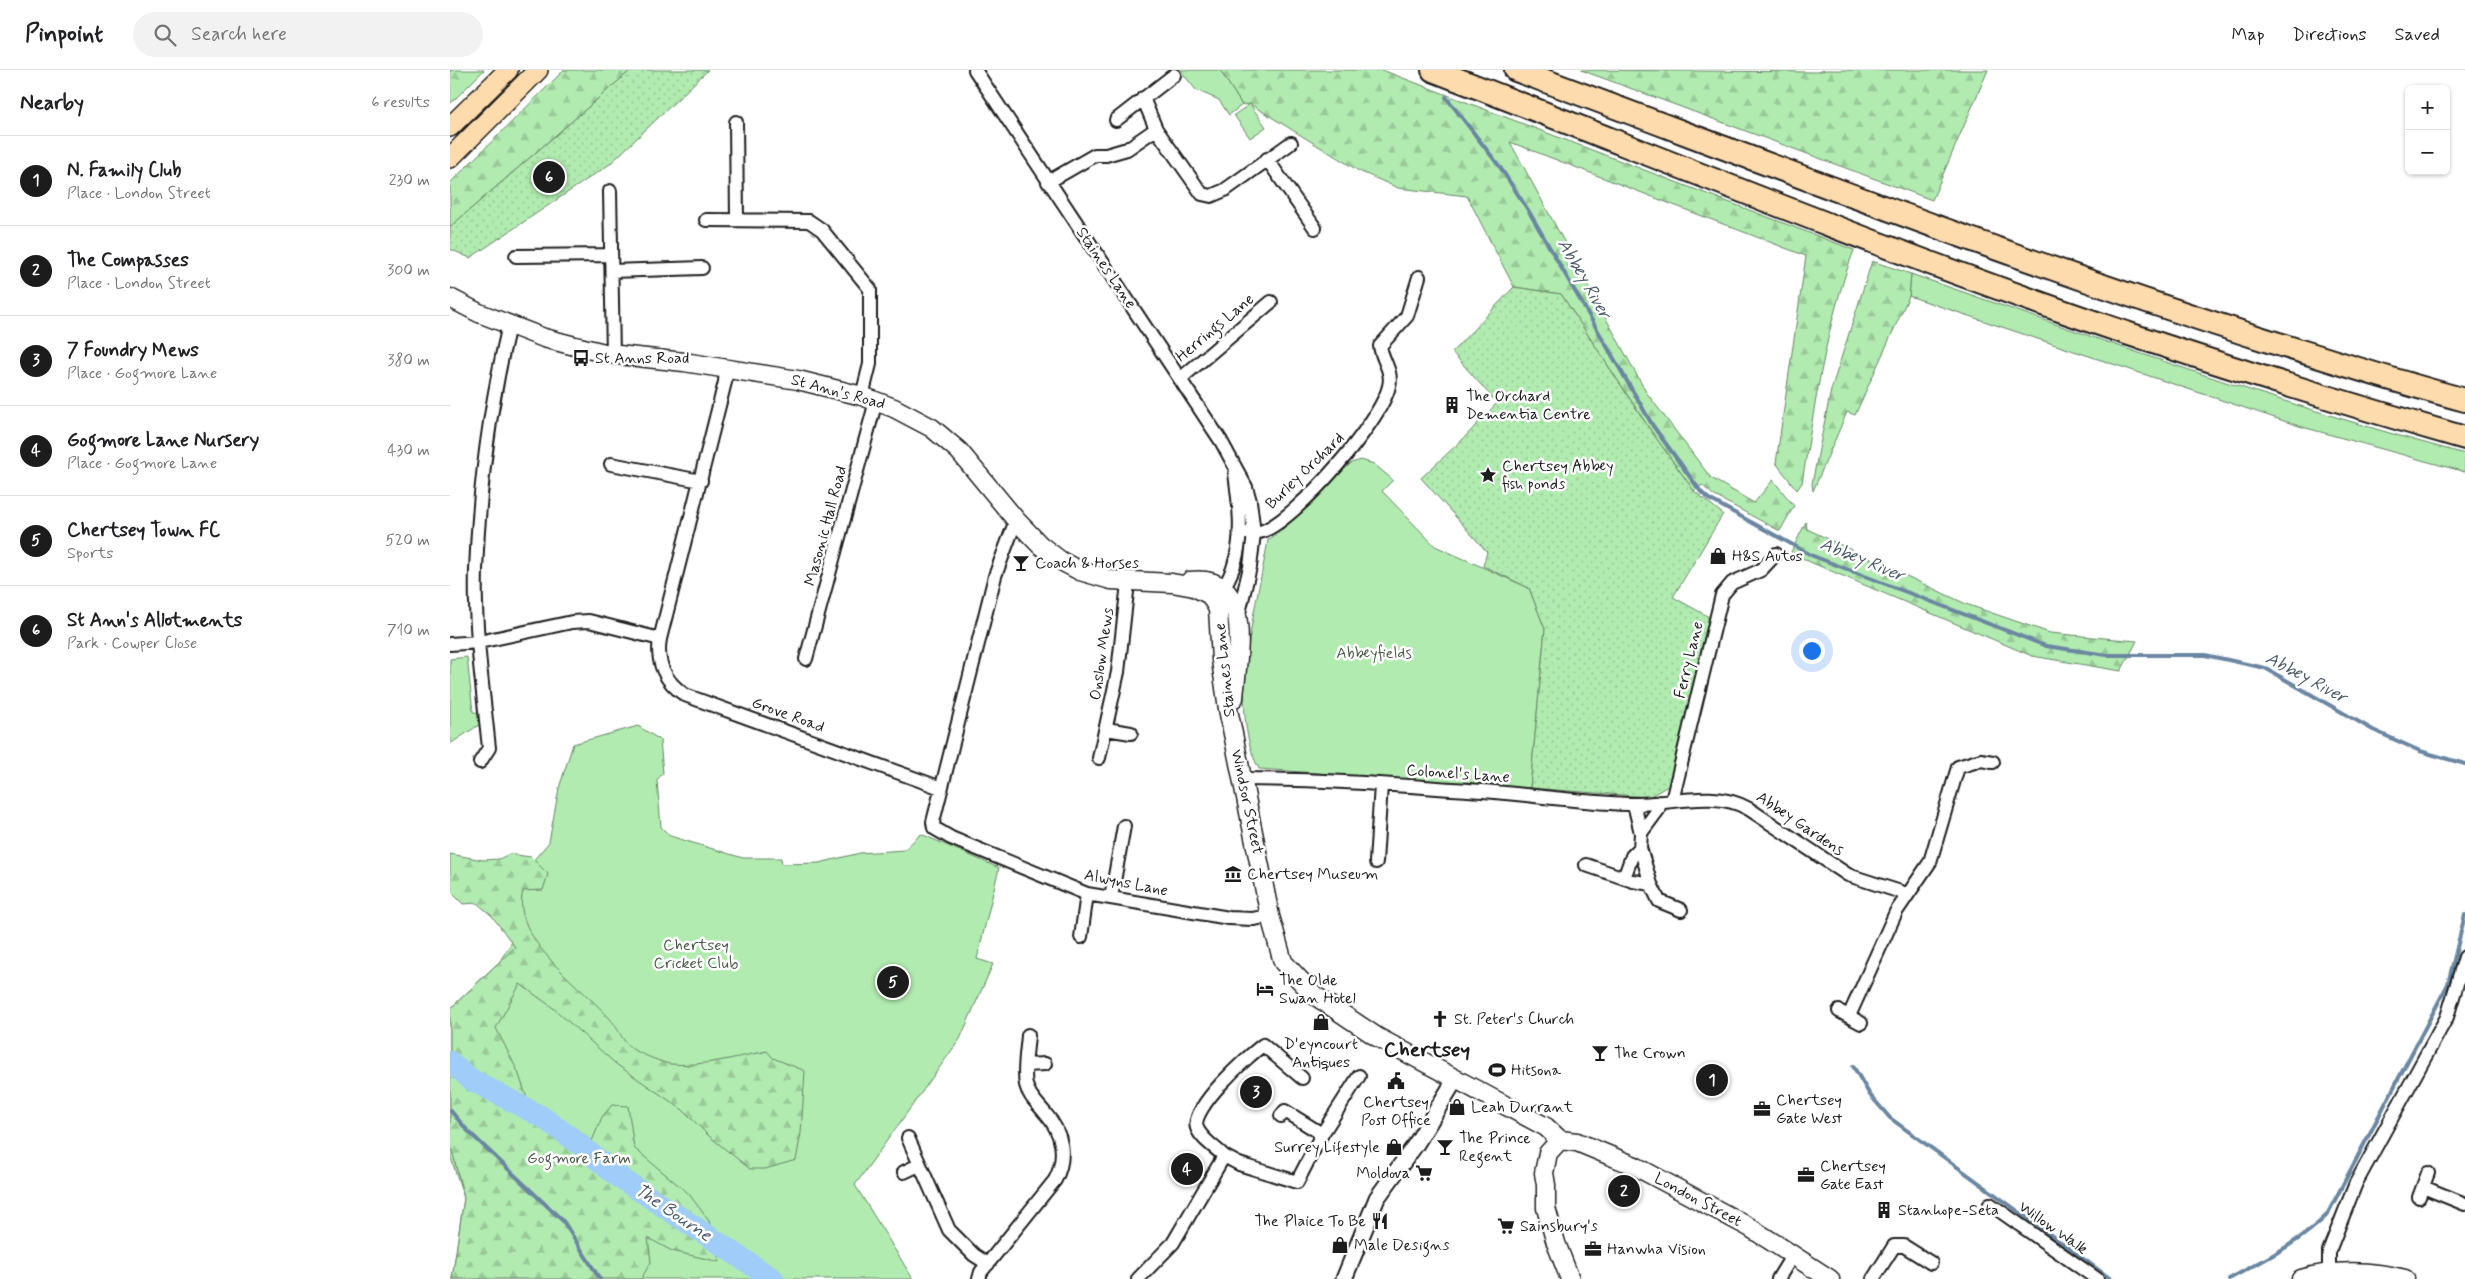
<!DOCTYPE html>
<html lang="en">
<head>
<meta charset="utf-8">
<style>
	:root { --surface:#fff; --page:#f2f2f2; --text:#202124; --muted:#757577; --line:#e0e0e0; --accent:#1c1c1c }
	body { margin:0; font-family:Mynerve,sans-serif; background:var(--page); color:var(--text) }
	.controls { position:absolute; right:15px; top:15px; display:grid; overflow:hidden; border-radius:8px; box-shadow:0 1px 4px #0004 }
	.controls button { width:45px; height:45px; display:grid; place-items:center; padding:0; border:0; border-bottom:1px solid var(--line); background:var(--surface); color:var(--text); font:25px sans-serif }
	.you { position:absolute; left:1361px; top:580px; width:18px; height:18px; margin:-12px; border:4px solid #fff; border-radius:50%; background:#1a73e8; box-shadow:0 0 0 8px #1a73e833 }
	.badge { display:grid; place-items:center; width:32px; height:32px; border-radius:50%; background:var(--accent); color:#fff; font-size:16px; font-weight:700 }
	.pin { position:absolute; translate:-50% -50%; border:2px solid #fff; box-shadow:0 1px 5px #0006 }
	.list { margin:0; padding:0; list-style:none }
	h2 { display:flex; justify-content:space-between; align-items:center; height:65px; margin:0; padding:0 20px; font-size:21px }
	h2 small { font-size:16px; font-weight:400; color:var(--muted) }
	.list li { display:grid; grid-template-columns:32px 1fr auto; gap:15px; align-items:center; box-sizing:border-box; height:90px; padding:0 20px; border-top:1px solid var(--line) }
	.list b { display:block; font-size:19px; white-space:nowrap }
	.list p { margin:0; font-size:16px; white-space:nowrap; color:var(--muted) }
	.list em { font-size:16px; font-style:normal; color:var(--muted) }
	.icon { flex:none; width:28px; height:28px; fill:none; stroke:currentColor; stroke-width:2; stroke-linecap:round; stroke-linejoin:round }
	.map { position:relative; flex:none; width:2015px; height:1209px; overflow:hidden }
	header { display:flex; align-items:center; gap:30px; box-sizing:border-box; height:70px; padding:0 25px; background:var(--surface); border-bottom:1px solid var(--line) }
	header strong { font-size:24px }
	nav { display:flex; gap:28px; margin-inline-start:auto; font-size:18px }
	.search { width:350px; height:45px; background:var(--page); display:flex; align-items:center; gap:12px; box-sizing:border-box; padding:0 18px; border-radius:28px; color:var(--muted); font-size:19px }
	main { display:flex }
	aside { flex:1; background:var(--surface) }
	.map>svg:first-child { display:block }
	.green { fill:#b1ebb0; stroke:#668466 }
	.forest { fill:url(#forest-firs); stroke:#668466 }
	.garden { fill:url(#garden-dots); stroke:#668466 }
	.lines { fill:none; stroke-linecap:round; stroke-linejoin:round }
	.stream { stroke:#6b86a1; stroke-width:4 }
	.river { stroke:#9fccf9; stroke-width:22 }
	.minor-casing { stroke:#1c1c1c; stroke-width:16 }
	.tertiary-casing { stroke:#1c1c1c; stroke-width:19 }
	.secondary-casing { stroke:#1c1c1c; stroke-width:21 }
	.primary-casing { stroke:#1c1c1c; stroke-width:22 }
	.motorway-casing { stroke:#1c1c1c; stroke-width:26 }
	.minor { stroke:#fff; stroke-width:12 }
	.tertiary { stroke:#fff; stroke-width:15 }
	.secondary { stroke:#fff; stroke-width:18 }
	.primary { stroke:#fedbac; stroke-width:19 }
	.motorway { stroke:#fedbac; stroke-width:22 }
	.labels { text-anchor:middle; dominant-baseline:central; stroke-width:5; stroke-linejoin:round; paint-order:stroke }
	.street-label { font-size:16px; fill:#1c1c1c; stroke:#fff }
	.poi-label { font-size:16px; fill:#1c1c1c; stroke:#fff; text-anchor:start }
	.park-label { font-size:16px; fill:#495a48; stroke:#fff }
	.water-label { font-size:18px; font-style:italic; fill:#4a5a69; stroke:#fff }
	.district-label { font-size:21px; font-weight:bold; fill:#1c1c1c; stroke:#fff }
</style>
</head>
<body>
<header>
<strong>Pinpoint</strong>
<div class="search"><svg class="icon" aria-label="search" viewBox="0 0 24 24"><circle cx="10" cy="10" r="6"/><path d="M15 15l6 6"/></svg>Search here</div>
<nav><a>Map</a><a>Directions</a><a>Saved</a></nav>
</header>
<main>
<aside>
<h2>Nearby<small>6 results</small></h2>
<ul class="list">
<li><span class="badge">1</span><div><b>N. Family Club</b><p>Place · London Street</p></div><em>230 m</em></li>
<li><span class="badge">2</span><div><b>The Compasses</b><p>Place · London Street</p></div><em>300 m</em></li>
<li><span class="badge">3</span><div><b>7 Foundry Mews</b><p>Place · Gogmore Lane</p></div><em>380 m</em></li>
<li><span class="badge">4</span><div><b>Gogmore Lane Nursery</b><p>Place · Gogmore Lane</p></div><em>430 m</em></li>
<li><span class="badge">5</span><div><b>Chertsey Town FC</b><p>Sports</p></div><em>520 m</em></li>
<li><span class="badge">6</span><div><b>St Ann's Allotments</b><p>Park · Cowper Close</p></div><em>710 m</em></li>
</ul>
</aside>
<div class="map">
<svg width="2015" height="1209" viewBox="0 0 2015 1209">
	<defs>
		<pattern id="forest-firs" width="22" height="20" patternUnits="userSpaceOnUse" patternTransform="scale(1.25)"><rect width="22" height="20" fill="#b1ebb0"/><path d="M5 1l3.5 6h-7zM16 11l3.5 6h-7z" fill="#98c997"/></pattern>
		<pattern id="garden-dots" width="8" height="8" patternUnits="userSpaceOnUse" patternTransform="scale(1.25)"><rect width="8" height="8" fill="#b1ebb0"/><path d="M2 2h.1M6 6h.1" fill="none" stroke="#98c997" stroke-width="1.8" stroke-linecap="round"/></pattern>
	</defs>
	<rect width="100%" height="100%" fill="#fff"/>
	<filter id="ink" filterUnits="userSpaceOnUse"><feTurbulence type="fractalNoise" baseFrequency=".02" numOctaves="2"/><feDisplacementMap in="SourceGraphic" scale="10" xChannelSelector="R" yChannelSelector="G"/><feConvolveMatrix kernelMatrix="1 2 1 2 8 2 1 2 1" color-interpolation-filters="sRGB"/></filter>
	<g filter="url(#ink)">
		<path class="green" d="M730 0H770L792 35 779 45 769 30 746 20Z
			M800 34 816 57 800 68 784 45Z
			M1461 204C1644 267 1827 334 2015 384V402L1849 356 1459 226Z
			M911 390 924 394 943 410 932 421 985 476 1079 518 1095 559 1080 718 809 699C776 635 807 537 818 470L831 461 901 393Z
			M17 587 23 642 33 643 32 653 0 674V589Z
			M188 656 210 670 213 703 207 710 211 757 220 766 293 788H331L332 794 369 793 410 783 454 780 471 764 549 798 527 889 543 894 510 969 405 1115 463 1209H2L14 1128 0 1085V939L50 891 63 870 51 829 99 772 109 718 123 674Z"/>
		<path class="forest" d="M0 0H34L0 34Z
			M114 0H181L0 157V113Z
			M770 0H932L1404 180C1376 255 1365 334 1352 413L1347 420 1326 393 1356 186 1060 72 1196 322 1261 408 1304 433 1323 410 1344 436 1330 461 1263 425 1252 415 1244 421 1201 361 1111 224 1064 217 1017 126 948 118 909 101 800 34 792 35Z
			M1131 0 1366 2 1376 0H1538L1482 130Z
			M1422 191 1461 204 1459 226 1405 345 1397 342 1363 421 1362 414 1381 320Z
			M1356 452 1357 459 1516 534 1600 563 1687 571 1671 601 1582 586 1360 492 1341 482Z
			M0 784 33 790 49 789 59 784 81 787 98 804 93 820 73 821C60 869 134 918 161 950 168 958 173 972 181 978 186 982 213 993 220 994 252 997 286 987 317 981L323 988 355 1001 351 1063 346 1090 315 1099H300L259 1066 233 1040 166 994 102 937 70 914 46 958 68 1002 77 1028 142 1071 152 1047 162 1035 178 1036 184 1078 239 1124 259 1151 270 1192 222 1181 198 1168 201 1192 191 1209H2L14 1128 0 1072V939L65 877 42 846 27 833 13 834 0 821Z"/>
		<path class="garden" d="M181 0H258L160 94 20 188 0 179V157Z
			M1064 217 1111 224 1201 361 1244 421 1273 444 1223 527 1261 548 1218 716 1199 727 1080 718 1095 559 1079 518 1033 496 1037 482 971 408 1012 370 1047 333 1002 282Z"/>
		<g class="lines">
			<path class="stream" d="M996 27 1050 97 1078 140 1203 356 1251 422 1259 429 1363 486 1596 576 1657 585H1755L1815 598 1923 660 1970 681 2015 694
				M1403 996 1420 1025 1440 1048 1661 1209
				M0 1040 17 1060 113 1151 150 1209
				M1779 1209C1814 1190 1849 1173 1877 1145L1998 914 2015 845"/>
			<path class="river" d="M0 992 22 1010 92 1047 127 1072 166 1105 323 1209"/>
			<g class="minor-casing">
				<path id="minor" d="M525 0 771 371 796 417 800 431 804 463 800 497 788 547
					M693 28 706 59 752 124 761 126 775 120 841 73
					M666 50 724 5
					M286 52 287 150
					M817 89 865 158
					M598 112 645 85H656L677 79 706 59
					M160 121 163 285
					M256 150 359 151 372 160 420 219V294L412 326
					M66 186 161 185
					M162 201 252 198
					M276 298 275 312 210 569C206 592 215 612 235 625L491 718
					M730 309 821 232
					M161 394 251 411
					M566 450 545 506 483 752 484 758 501 768 637 824 779 848 803 849 820 846
					M790 463C798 463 805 464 813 461 847 448 931 352 939 316 943 301 932 290 930 276L957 246 969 207
					M770 527C774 516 781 506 784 495 794 465 789 434 785 403
					M0 574 29 572 122 552 139 551 210 569
					M356 589 426 331
					M656 659 681 663
					M649 688 668 602 678 513
					M30 692 39 678C33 619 24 559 26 500 29 417 40 335 59 255
					M792 709C876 709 961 716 1045 722 1089 726 1133 732 1177 734 1216 736 1263 718 1299 739L1398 805 1457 824
					M1222 731 1272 525 1282 513 1311 500 1326 484
					M1184 734 1191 763 1190 778 1201 814 1209 831 1231 840
					M1191 763 1208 740 1210 732
					M926 792 931 715
					M1136 795 1183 811 1201 814
					M1174 808 1182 786 1190 778
					M661 828 674 756
					M631 867 637 824
					M1389 941 1411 953
					M1399 946 1446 842 1480 792 1508 697 1531 690 1543 692
					M576 995 595 994
					M831 1046 835 1041 872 1064
					M458 1068 499 1160 524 1185 538 1194
					M774 1086 789 1094 847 1112 872 1064 909 1006
					M454 1102 469 1095
					M1973 1117 2015 1134
					M1969 1127 1978 1103
					M1540 1134 1647 1209
					M1879 1204V1181L1906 1113 1997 947 2015 887
					M529 1209 531 1202 605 1110C617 1087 613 1063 595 1043 588 1034 579 1027 576 1015 573 1000 577 981 578 965
					M688 1209 723 1173 774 1086C766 1078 751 1069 747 1058 739 1039 798 986 813 975L852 1008
					M1328 1209 1342 1186
					M1423 1209 1444 1176H1454L1481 1193"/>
			</g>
			<g class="tertiary-casing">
				<path id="tertiary" d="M894 1209 927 1128 966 1074 1005 1010"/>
			</g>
			<g class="secondary-casing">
				<path id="secondary" d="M0 228 29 243 94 268 125 276 159 284 234 292 348 310 412 326 444 338 482 358 509 381 566 450 590 475 611 491 630 501 661 510 722 513 744 517 760 525 768 539 771 590 778 639 820 846 833 892 864 925 927 967 1096 1057 1110 1070 1127 1072 1185 1096 1299 1157 1380 1209
					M740 511C806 503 787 588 784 628
					M1110 1070 1098 1083 1094 1103 1096 1115V1138L1106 1173 1120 1209
					M1851 1209C1883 1199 1924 1201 1955 1209"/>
			</g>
			<g class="primary-casing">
				<path id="primary" d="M0 57 58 0
					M0 88 88 0"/>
			</g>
			<g class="motorway-casing">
				<path id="motorway" d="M983 0C1183 77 1382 159 1584 231 1726 282 1870 326 2015 368
					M1066 0C1317 93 1566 191 1822 272 1886 292 1950 313 2015 330"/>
			</g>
			<use href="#minor" class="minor"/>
			<use href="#tertiary" class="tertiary"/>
			<use href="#secondary" class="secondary"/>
			<use href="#primary" class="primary"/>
			<use href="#motorway" class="motorway"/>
		</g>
	</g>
	<defs>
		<g id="bus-bare" transform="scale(1.35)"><path d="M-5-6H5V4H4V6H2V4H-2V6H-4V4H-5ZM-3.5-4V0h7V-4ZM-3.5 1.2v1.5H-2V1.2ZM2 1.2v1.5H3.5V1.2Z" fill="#1c1c1c" stroke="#fff" stroke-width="2.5" paint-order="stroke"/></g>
		<g id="building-bare" transform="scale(1.35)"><path d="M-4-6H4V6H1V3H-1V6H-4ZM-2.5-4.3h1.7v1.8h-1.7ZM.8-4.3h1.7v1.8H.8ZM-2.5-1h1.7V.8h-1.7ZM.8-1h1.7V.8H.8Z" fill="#1c1c1c" stroke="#fff" stroke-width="2.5" paint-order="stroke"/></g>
		<g id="sight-bare" transform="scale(1.35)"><path d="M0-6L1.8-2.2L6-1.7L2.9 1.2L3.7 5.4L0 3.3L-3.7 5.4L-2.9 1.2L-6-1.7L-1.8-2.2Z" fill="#1c1c1c" stroke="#fff" stroke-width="2.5" paint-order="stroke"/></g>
		<g id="shop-bare" transform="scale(1.35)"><path d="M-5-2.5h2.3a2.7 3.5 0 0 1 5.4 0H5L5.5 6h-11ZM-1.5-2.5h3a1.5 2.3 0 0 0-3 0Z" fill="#1c1c1c" stroke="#fff" stroke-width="2.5" paint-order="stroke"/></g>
		<g id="bar-bare" transform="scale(1.35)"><path d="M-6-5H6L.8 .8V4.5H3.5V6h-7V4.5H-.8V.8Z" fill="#1c1c1c" stroke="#fff" stroke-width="2.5" paint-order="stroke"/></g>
		<g id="museum-bare" transform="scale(1.35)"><path d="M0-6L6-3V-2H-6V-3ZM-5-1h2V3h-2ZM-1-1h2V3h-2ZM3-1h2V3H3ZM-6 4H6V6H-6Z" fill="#1c1c1c" stroke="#fff" stroke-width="2.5" paint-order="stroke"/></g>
		<g id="hotel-bare" transform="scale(1.35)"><path d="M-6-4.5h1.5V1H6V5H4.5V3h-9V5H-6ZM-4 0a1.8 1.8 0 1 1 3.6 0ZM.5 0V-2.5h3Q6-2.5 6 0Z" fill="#1c1c1c" stroke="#fff" stroke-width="2.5" paint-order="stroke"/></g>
		<g id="church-bare" transform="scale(1.35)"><path d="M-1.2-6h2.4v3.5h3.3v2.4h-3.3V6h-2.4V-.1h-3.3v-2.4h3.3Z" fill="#1c1c1c" stroke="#fff" stroke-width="2.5" paint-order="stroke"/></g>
		<g id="stadium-bare" transform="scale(1.35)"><path d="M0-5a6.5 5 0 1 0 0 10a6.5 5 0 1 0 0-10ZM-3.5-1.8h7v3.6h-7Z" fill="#1c1c1c" stroke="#fff" stroke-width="2.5" paint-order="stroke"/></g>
		<g id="civic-bare" transform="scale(1.35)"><path d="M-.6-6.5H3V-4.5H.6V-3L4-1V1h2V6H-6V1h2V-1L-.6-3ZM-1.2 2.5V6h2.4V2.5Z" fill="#1c1c1c" stroke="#fff" stroke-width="2.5" paint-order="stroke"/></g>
		<g id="office-bare" transform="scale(1.35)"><path d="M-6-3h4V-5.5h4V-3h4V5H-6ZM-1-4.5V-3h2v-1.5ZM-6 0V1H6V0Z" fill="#1c1c1c" stroke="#fff" stroke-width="2.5" paint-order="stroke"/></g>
		<g id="supermarket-bare" transform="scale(1.35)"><path d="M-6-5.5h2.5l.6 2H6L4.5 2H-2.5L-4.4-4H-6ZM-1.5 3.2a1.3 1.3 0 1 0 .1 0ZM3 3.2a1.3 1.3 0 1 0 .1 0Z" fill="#1c1c1c" stroke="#fff" stroke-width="2.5" paint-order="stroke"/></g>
		<g id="restaurant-bare" transform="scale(1.35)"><path d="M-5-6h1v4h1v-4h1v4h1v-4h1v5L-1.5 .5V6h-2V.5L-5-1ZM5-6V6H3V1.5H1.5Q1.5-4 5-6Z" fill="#1c1c1c" stroke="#fff" stroke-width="2.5" paint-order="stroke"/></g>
	</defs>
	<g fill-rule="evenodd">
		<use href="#bus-bare" x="131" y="288"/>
		<use href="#building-bare" x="1002" y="335"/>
		<use href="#sight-bare" x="1038" y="405"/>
		<use href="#shop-bare" x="1268" y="486"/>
		<use href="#bar-bare" x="571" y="493"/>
		<use href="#museum-bare" x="783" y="804"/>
		<use href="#hotel-bare" x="815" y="919"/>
		<use href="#church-bare" x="990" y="949"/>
		<use href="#shop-bare" x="871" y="952"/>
		<use href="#bar-bare" x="1150" y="983"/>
		<use href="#stadium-bare" x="1047" y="1000"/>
		<use href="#civic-bare" x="946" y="1011"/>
		<use href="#shop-bare" x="1007" y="1037"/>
		<use href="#office-bare" x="1312" y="1039"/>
		<use href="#shop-bare" x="944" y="1077"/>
		<use href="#bar-bare" x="995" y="1077"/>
		<use href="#supermarket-bare" x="974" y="1103"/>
		<use href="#office-bare" x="1356" y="1105"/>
		<use href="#building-bare" x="1434" y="1140"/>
		<use href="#restaurant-bare" x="930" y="1151"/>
		<use href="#supermarket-bare" x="1056" y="1156"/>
		<use href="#shop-bare" x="890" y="1175"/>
		<use href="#office-bare" x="1143" y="1179"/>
	</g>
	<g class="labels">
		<g class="street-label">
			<text transform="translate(656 198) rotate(56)">Staines Lane</text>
			<text transform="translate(765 258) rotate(-40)">Herrings Lane</text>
			<text transform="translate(388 322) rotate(15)">St Ann's Road</text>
			<text transform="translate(855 401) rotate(-44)">Burley Orchard</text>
			<text transform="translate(376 456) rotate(-75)">Masonic Hall Road</text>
			<text transform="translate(652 584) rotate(-82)">Onslow Mews</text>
			<text transform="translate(1239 590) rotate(-76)">Ferry Lane</text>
			<text transform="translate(775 600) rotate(-96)">Staines Lane</text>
			<text transform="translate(338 645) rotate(20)">Grove Road</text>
			<text transform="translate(1008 704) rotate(4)">Colonel's Lane</text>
			<text transform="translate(797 732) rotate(78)">Windsor Street</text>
			<text transform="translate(1350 754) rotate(34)">Abbey Gardens</text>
			<text transform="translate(676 813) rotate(11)">Alwyns Lane</text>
			<text transform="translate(1248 1130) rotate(28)">London Street</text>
			<text transform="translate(1603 1158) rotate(35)">Willow Walk</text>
		</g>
		<g class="poi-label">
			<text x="145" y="288">St Anns Road</text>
			<text x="1016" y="326">The Orchard<tspan x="1016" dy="18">Dementia Centre</tspan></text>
			<text x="1052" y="396">Chertsey Abbey<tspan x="1052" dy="18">fish ponds</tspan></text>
			<text x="1282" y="486">H&amp;S Autos</text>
			<text x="585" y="493">Coach &amp; Horses</text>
			<text x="797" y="804">Chertsey Museum</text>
			<text x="829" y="910">The Olde<tspan x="829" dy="18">Swan Hotel</tspan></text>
			<text x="1004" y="949">St. Peter's Church</text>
			<text x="871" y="974" text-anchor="middle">D'eyncourt<tspan x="871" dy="18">Antiques</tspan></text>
			<text x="1164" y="983">The Crown</text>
			<text x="1061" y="1000">Hitsona</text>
			<text x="1326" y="1030">Chertsey<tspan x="1326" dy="18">Gate West</tspan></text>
			<text x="946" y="1032" text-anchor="middle">Chertsey<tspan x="946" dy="18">Post Office</tspan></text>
			<text x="1021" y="1037">Leah Durrant</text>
			<text x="1009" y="1068">The Prince<tspan x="1009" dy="18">Regent</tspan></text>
			<text x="930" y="1077" text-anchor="end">Surrey Lifestyle</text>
			<text x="1370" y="1096">Chertsey<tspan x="1370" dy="18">Gate East</tspan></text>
			<text x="960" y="1103" text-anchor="end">Moldova</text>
			<text x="1448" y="1140">Stanhope-Seta</text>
			<text x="916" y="1151" text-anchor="end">The Plaice To Be</text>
			<text x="1070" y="1156">Sainsbury's</text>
			<text x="904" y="1175">Male Designs</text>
			<text x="1157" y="1179">Hanwha Vision</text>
		</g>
		<g class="park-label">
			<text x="924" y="583">Abbeyfields</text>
			<text x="246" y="875">Chertsey<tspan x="246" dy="18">Cricket Club</tspan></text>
			<text x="129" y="1088">Gogmore Farm</text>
		</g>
		<g class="water-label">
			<text transform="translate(1134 209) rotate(60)">Abbey River</text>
			<text transform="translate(1412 490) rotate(22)">Abbey River</text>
			<text transform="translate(1856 608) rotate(28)">Abbey River</text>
			<text transform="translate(223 1143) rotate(34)">The Bourne</text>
		</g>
		<g class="district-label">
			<text x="977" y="980">Chertsey</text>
		</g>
	</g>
</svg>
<div class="controls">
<button>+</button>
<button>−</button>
</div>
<div class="you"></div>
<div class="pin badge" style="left:1262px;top:1010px">1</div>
<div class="pin badge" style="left:1174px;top:1121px">2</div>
<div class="pin badge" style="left:806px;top:1022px">3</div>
<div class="pin badge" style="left:737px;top:1099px">4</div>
<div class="pin badge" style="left:443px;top:912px">5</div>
<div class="pin badge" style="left:99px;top:107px">6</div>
</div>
</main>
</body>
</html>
